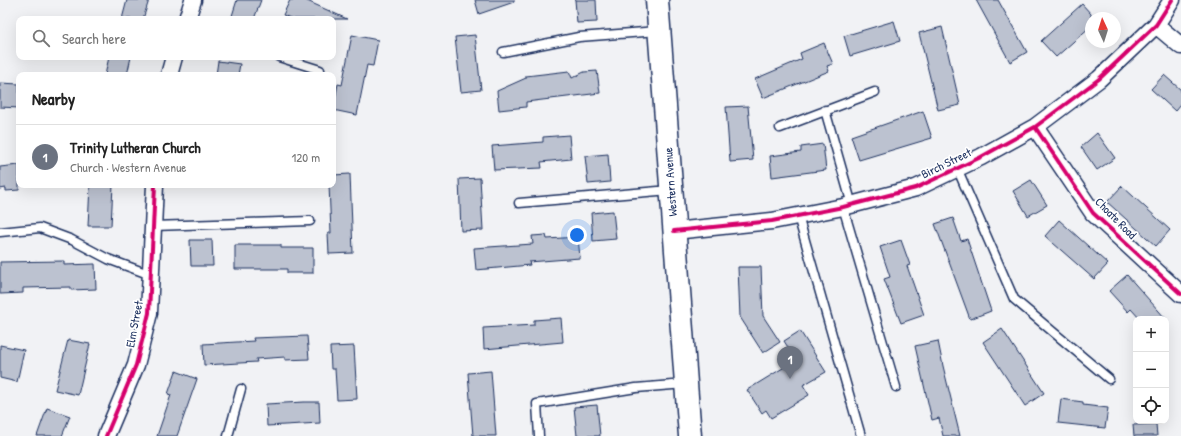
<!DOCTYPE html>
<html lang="en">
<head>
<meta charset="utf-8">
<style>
	:root { --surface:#fff; --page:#f6f6f6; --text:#222; --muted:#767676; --line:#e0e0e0; --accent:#1f6fb2 }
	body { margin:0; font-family:"Patrick Hand",sans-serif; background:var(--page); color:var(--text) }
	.controls { position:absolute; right:12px; bottom:12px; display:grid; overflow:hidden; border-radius:8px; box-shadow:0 4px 16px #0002 }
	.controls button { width:36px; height:36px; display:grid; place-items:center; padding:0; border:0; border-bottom:1px solid var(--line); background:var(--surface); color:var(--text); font:20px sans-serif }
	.compass { position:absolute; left:1085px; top:12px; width:36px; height:36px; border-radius:50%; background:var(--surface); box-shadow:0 4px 16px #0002; rotate:356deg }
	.you { position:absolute; left:577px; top:235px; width:14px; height:14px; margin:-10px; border:3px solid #fff; border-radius:50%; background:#1a73e8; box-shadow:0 0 0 6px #1a73e833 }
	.badge { display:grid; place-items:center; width:26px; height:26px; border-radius:50%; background:var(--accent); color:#fff; font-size:13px; font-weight:700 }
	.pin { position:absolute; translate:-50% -33px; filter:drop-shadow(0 1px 2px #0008) }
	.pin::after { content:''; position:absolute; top:21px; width:14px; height:12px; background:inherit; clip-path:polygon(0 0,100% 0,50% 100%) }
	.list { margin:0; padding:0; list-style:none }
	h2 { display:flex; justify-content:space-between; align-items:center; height:52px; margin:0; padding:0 16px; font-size:17px }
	h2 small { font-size:13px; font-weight:400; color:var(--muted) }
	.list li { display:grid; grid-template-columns:26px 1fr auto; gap:12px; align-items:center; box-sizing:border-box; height:64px; padding:0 16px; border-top:1px solid var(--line) }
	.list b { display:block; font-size:15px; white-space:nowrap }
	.list p { margin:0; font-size:13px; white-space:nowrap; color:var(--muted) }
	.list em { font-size:13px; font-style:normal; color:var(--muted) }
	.icon { flex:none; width:22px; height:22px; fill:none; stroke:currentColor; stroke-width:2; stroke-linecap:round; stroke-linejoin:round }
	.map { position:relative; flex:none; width:1181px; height:436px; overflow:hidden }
	.search { position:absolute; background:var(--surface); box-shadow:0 4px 16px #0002; left:16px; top:16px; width:320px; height:44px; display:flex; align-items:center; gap:10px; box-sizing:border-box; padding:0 14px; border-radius:8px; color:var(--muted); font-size:15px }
	.panel { position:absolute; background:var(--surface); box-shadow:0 4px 16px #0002; left:16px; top:72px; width:320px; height:116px; border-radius:8px }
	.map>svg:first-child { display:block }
	.building { fill:#bcc2d0; stroke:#1b2f5e }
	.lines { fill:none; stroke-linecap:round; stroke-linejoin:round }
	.lane-casing { stroke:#1b2f5e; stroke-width:11 }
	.street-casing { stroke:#1b2f5e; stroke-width:19 }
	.secondary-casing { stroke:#1b2f5e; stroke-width:25 }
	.lane { stroke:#fff; stroke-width:8 }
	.street { stroke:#fff; stroke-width:16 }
	.secondary { stroke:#fff; stroke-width:22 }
	.cycleway-casing { stroke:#fff; stroke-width:6 }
	.cycleway { stroke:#d6006c; stroke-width:4 }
	.labels { text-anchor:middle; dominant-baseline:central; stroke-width:3.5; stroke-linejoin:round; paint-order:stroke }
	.street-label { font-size:12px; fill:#1b2f5e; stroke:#fff }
</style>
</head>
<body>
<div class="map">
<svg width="1181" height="436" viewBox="0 0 1181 436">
	<rect width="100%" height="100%" fill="#f1f2f5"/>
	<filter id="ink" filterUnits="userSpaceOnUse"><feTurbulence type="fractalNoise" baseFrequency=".025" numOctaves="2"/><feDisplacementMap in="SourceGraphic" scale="8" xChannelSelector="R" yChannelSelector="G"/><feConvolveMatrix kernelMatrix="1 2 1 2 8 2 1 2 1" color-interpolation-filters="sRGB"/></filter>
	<g filter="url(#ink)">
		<path class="building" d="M127 0H149L143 19H122Z
			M237 0H261L254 19H231Z
			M290 0H305L347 19H293L283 15Z
			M475 0H514V2L479 14Z
			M575 0H596L597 22 577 23Z
			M976 0H998L1027 52 1010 62Z
			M1082 4 1091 14V26L1056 57 1041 41Z
			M894 21 900 41 850 56 844 36Z
			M942 27 960 105 938 110 919 33Z
			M352 35 378 40 373 66 367 65 357 115 333 110 338 84 342 85Z
			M475 35 481 90 461 92 455 37Z
			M824 43 833 64 827 66 829 71 763 98 755 79 802 59 800 53Z
			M109 57H131L127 75H105Z
			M218 61 240 64 238 75H216Z
			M569 71 572 78 584 72 597 71 600 93 526 102V107L499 110 497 91 526 78V76Z
			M1164 75 1181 90V104L1175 111 1151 89Z
			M0 83 19 84V108L0 107Z
			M748 106 753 160 730 162 726 107Z
			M923 111 932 138 859 160 851 136Z
			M1097 133 1115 158 1097 170 1081 147Z
			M569 135 571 159 541 162 542 168 494 170 492 146 543 142V137Z
			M823 144 826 170 772 177 770 156 801 152V147Z
			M608 154 610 182 588 184 585 156Z
			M19 165V190L6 191V188L0 189V167Z
			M350 174 353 253 329 254 328 233H331L329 185H333V175Z
			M480 178 483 230 461 231 459 179Z
			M1031 180 1047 205 1028 216 1013 191Z
			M90 185H113L111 226H88Z
			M1122 186 1170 230 1156 246 1107 202Z
			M613 211 616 239 593 241 591 213Z
			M953 218 961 241 967 239 991 311 970 319 935 224Z
			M1059 220 1108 264 1094 279 1045 236Z
			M546 235 547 239 578 237 580 258 529 262 530 265 476 270 474 248 533 244 532 236Z
			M190 240H212L213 266H191Z
			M901 240 910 265 907 266 924 315 901 323 884 279 890 277 880 247Z
			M235 245H281V248H313V273H287V269H235Z
			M64 261V265L95 264 96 289 71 290V287L23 288V293L0 294V262Z
			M738 267H761L763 316 780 342 763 353 740 317Z
			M1127 275 1166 319H1140L1131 309 1128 312 1109 291Z
			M561 318 563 342 484 349 483 328 534 325V320Z
			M1002 329 1044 393 1025 406 983 342Z
			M800 331 826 372 803 385 809 395 771 418 766 410 762 413 747 390 796 360 784 341Z
			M307 336 309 359 285 360V357L256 359 257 362 204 365 203 344 254 341 253 338Z
			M68 340 90 344 78 395 55 390Z
			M938 341 943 366 960 436H943L939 418 932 420 915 346Z
			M0 345 24 350 17 382 0 378Z
			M354 346 357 399 337 400 335 369H331L330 347Z
			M176 371 197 379 177 436H157L171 395 168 394Z
			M491 371 496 436H473L468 373Z
			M1061 399 1083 402V405L1108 408 1105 428 1058 423Z
			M304 402H319L320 423 267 426 266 404Z
			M597 405 600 436H577L574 407Z
			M47 408 70 416 62 436H37Z
			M1156 424 1157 436H1134L1133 425Z"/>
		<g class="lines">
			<g class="lane-casing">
				<path id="lane" d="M503 52 579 37 658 31
					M279 57 320 70
					M825 110 852 205
					M780 128 875 92
					M957 168 1014 299 1109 379
					M519 203 670 190
					M843 207 896 387
					M798 216 861 436
					M153 226 310 221
					M0 232 40 228 72 240 108 259 151 275
					M228 436 241 389
					M539 436 537 404 636 388 685 384"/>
			</g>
			<g class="street-casing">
				<path id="street" d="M187 19 193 0
					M1156 25 1181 46
					M169 75 174 57
					M1035 127 1093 213 1181 294
					M674 231 772 221 843 207 916 188 981 157 1035 127 1099 79 1156 25 1172 0
					M106 436 136 365 149 313 155 185"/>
			</g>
			<g class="secondary-casing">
				<path id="secondary" d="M657 0 690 436"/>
			</g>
			<use href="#lane" class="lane"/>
			<use href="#street" class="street"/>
			<use href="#secondary" class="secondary"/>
			<g class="cycleway-casing">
				<path id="cycleway" d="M1035 127 1093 213 1181 294
					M674 231 772 221 843 207 916 188 981 157 1035 127 1099 79 1156 25 1172 0
					M106 436 136 365 149 313 155 185"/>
			</g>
			<use href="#cycleway" class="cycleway"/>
		</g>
	</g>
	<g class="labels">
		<g class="street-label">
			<text transform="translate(946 163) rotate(-26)">Birch Street</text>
			<text transform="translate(670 182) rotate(-94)">Western Avenue</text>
			<text transform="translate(1116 218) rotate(45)">Choate Road</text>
			<text transform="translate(134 324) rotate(-79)">Elm Street</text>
		</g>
	</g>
</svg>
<div class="controls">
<button>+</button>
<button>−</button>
<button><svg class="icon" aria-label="locate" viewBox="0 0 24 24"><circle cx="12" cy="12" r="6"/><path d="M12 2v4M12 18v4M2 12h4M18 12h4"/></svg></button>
</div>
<svg class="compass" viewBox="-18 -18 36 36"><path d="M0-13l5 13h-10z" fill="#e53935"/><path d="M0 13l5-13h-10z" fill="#767676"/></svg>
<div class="you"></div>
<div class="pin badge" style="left:790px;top:379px;background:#6b7280">1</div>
<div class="search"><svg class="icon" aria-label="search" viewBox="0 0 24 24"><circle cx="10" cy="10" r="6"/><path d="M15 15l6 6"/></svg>Search here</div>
<section class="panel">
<h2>Nearby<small></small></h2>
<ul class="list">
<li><span class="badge" style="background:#6b7280">1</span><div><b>Trinity Lutheran Church</b><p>Church · Western Avenue</p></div><em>120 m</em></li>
</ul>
</section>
</div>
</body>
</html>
